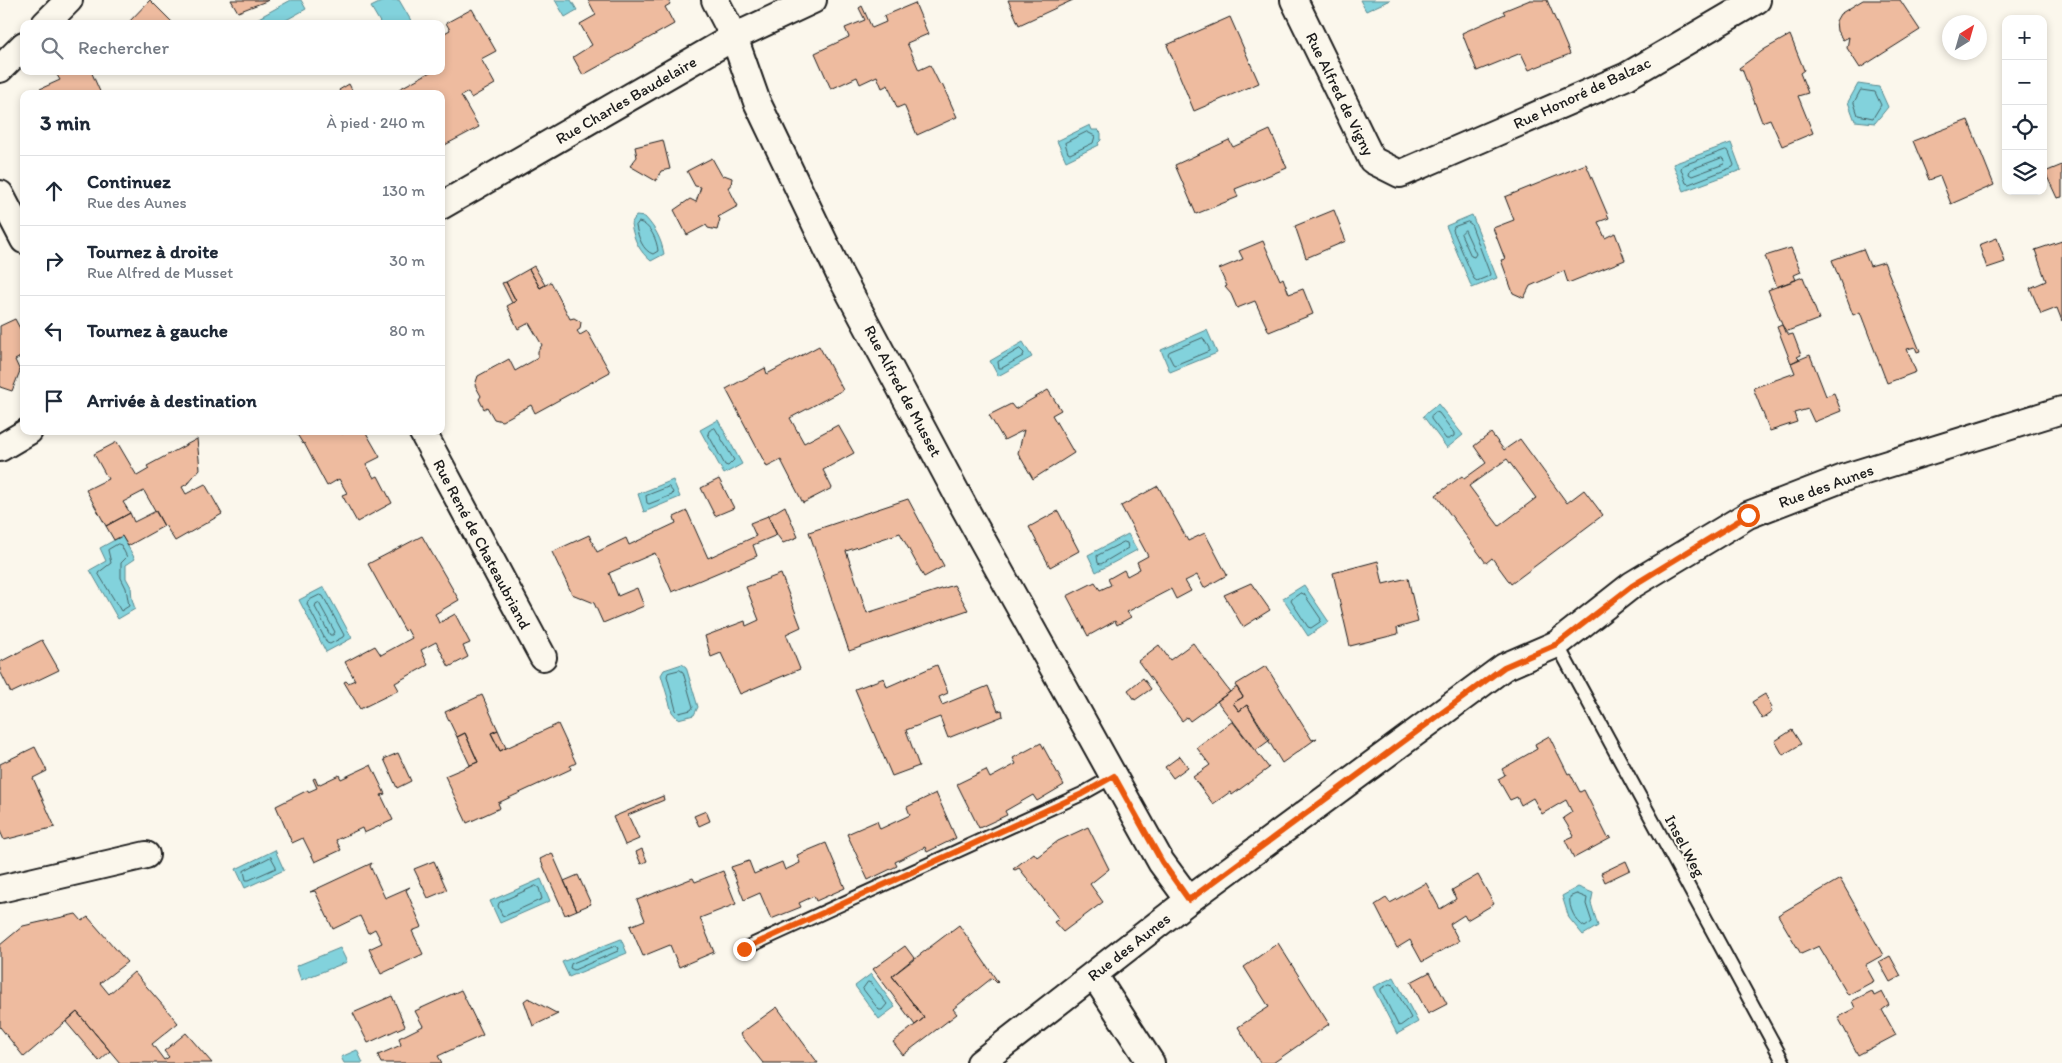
<!DOCTYPE html>
<html lang="fr">
<head>
<meta charset="utf-8">
<style>
	:root { --surface:#fff; --page:#f2f2f3; --text:#1f2937; --muted:#747a83; --line:#e0e1e3 }
	body { margin:0; font-family:Itim,sans-serif; background:var(--page); color:var(--text) }
	.controls { position:absolute; right:15px; top:15px; display:grid; overflow:hidden; border-radius:10px; box-shadow:0 2px 8px #0003 }
	.controls button { width:45px; height:45px; display:grid; place-items:center; padding:0; border:0; border-bottom:1px solid var(--line); background:var(--surface); color:var(--text); font:25px sans-serif }
	.compass { position:absolute; left:1942px; top:15px; width:45px; height:45px; border-radius:50%; background:var(--surface); box-shadow:0 2px 8px #0003; rotate:37deg }
	.stop { position:absolute; width:15px; height:15px; margin:-11px; border:4px solid #ea580c; border-radius:50%; background:#fff }
	.stop.end { background:#ea580c; border-color:#fff; box-shadow:0 1px 5px #0008 }
	.list { margin:0; padding:0; list-style:none }
	h2 { display:flex; justify-content:space-between; align-items:center; height:65px; margin:0; padding:0 20px; font-size:21px }
	h2 small { font-size:16px; font-weight:400; color:var(--muted) }
	.list li { display:grid; grid-template-columns:32px 1fr auto; gap:15px; align-items:center; box-sizing:border-box; height:70px; padding:0 20px; border-top:1px solid var(--line) }
	.list b { display:block; font-size:19px; white-space:nowrap }
	.list p { margin:0; font-size:16px; white-space:nowrap; color:var(--muted) }
	.list em { font-size:16px; font-style:normal; color:var(--muted) }
	.icon { flex:none; width:28px; height:28px; fill:none; stroke:currentColor; stroke-width:2; stroke-linecap:round; stroke-linejoin:round }
	.map { position:relative; flex:none; width:2062px; height:1063px; overflow:hidden }
	.search { position:absolute; background:var(--surface); box-shadow:0 2px 8px #0003; left:20px; top:20px; width:425px; height:55px; display:flex; align-items:center; gap:12px; box-sizing:border-box; padding:0 18px; border-radius:10px; color:var(--muted); font-size:19px }
	.panel { position:absolute; background:var(--surface); box-shadow:0 2px 8px #0003; left:20px; top:90px; width:425px; height:345px; border-radius:10px }
	.map>svg:first-child { display:block }
	.water { fill:#82d2dc; stroke:#59898f }
	.lines { fill:none; stroke-linecap:round; stroke-linejoin:round }
	.shore { stroke:#456569; stroke-width:1 }
	.building { fill:#eebb9f; stroke:#1c1c1c; fill-rule:evenodd }
	.lane-casing { stroke:#1c1c1c; stroke-width:16 }
	.street-casing { stroke:#1c1c1c; stroke-width:30 }
	.lane { stroke:#fbf7ec; stroke-width:12 }
	.street { stroke:#fbf7ec; stroke-width:26 }
	.route { stroke:#ea580c; stroke-width:6 }
	.labels { text-anchor:middle; dominant-baseline:central; stroke-width:4; stroke-linejoin:round; paint-order:stroke }
	.street-label { font-size:16px; fill:#1c1c1c; stroke:#fbf7ec }
</style>
</head>
<body>
<div class="map">
<svg width="2062" height="1063" viewBox="0 0 2062 1063">
	<rect width="100%" height="100%" fill="#fbf7ec"/>
	<filter id="ink" filterUnits="userSpaceOnUse"><feTurbulence type="fractalNoise" baseFrequency=".02" numOctaves="2"/><feDisplacementMap in="SourceGraphic" scale="10" xChannelSelector="R" yChannelSelector="G"/><feConvolveMatrix kernelMatrix="1 2 1 2 8 2 1 2 1" color-interpolation-filters="sRGB"/></filter>
	<g filter="url(#ink)">
		<path class="water" d="M291 0H301L306 9 279 24H257L255 20Z
			M385 0H399L413 24H381L371 7Z
			M555 0H571L577 10 565 17Z
			M1360 0H1390L1366 11Z
			M1858 84 1879 87 1888 107 1875 123 1855 121 1848 102Z
			M1090 125 1092 130H1098L1101 133V140L1098 143 1099 145 1066 161 1057 141Z
			M1731 143 1741 170 1684 191 1673 164Z
			M1472 215 1497 278 1472 288 1446 226Z
			M636 216 645 217C655 228 661 238 664 254L651 261C639 251 634 240 631 224Z
			M1207 330 1217 353 1170 372 1161 350Z
			M1023 342 1032 357 998 376 990 361Z
			M1438 404 1463 435 1447 448 1423 416Z
			M718 420 742 464 724 474 700 430Z
			M673 480 680 497 644 512 638 494Z
			M1128 534 1137 550 1096 572 1088 555Z
			M122 536 135 559 126 565V578L131 587 132 599 135 609 118 619 90 570 106 561 100 548Z
			M1304 585 1329 622 1308 636 1283 598Z
			M324 587 352 638 326 652 299 600Z
			M682 664 686 667 698 707 694 715 678 719 672 712 661 675 664 670Z
			M275 850 284 870 245 888 236 869Z
			M541 879 550 901 500 923 490 901Z
			M1578 887 1593 893 1591 903 1598 926 1583 935 1569 918 1562 896Z
			M621 939 627 953 569 977 562 962Z
			M340 948 347 962 301 980 296 966Z
			M871 974 895 1007 879 1019 855 986Z
			M1394 977 1418 1022 1397 1034 1373 987Z
			M357 1050 363 1063H344L341 1057Z"/>
		<g class="lines">
			<path class="shore" d="M1861 90 1875 92 1881 105 1873 118 1858 115 1854 103Z
				M1087 132 1095 136 1093 143 1070 154 1068 153 1065 143Z
				M1726 150 1729 152 1734 165 1733 167 1689 184 1686 183 1681 169 1682 166Z
				M1722 158 1725 160 1724 164 1692 176 1689 174 1690 170Z
				M639 222C650 224 657 240 658 251L653 254C643 251 638 237 636 226Z
				M1468 222 1471 224 1490 274 1489 276 1477 281 1474 279 1453 230 1454 227Z
				M1465 230 1476 254 1474 257 1471 256 1461 234Z
				M1203 338 1209 348V351L1175 365 1173 364 1168 354 1169 352Z
				M1020 349 1024 353 1023 356 1002 368H999L998 362Z
				M1436 412 1439 413 1454 433V436L1449 439H1446L1431 419V416Z
				M715 428 734 460 728 466 725 465 708 434 709 431Z
				M669 487 673 492 672 495 649 504 647 503 646 496Z
				M1124 542 1127 543 1128 548 1101 564 1098 563 1097 556Z
				M118 544 121 545 127 557 121 563V578L126 588 129 606 121 611 98 573 111 563 108 550Z
				M1301 593 1304 594 1321 619 1320 622 1311 628 1308 627 1291 601 1292 599Z
				M320 595 323 596 344 635 343 637 330 644 327 643 307 604 308 601Z
				M319 603 335 632 333 635H330L315 607 316 604Z
				M680 670 683 672 693 707 691 710 679 713 676 710 667 676 668 673Z
				M271 857 276 866V868L249 880H246L244 871Z
				M536 886 539 888 542 899 505 916 502 915 498 906 499 903Z
				M1577 894 1587 898 1586 904 1592 922 1585 927C1576 922 1568 908 1570 897Z
				M616 946 619 948 618 951 574 970 570 968 571 964Z
				M868 982 871 983 887 1004 882 1010H879L863 989Z
				M1390 984 1393 985 1411 1018 1400 1026 1398 1025 1381 991V989Z"/>
		</g>
		<path class="building" d="M150 0 174 24H127Z
			M231 0H269L238 12Z
			M588 0H668L670 4 665 7 674 24 583 75 573 57 592 45 580 24 596 15Z
			M1008 0H1073L1019 25Z
			M1530 0H1547L1570 54 1529 70 1521 53 1477 71 1462 33 1505 14 1503 11Z
			M1900 0 1920 30 1860 68 1847 48 1849 37 1843 40 1837 31 1836 21 1840 14 1863 0Z
			M915 3 928 34 907 43 919 70 930 65 940 85 942 84 957 117 917 135 904 105 897 108 888 85 882 88 877 76 860 84 857 77 831 89 815 53 849 37 845 28 865 20 859 8 862 6 872 28 886 22 884 16Z
			M472 9 496 51 481 59 495 84 471 98 468 92 461 96 479 127 443 146 441 143V94H402L399 89 432 71H441V35L450 30 446 23Z
			M1230 17 1259 83 1194 111 1167 45Z
			M1790 35 1804 70 1800 73 1808 93 1798 96 1813 133 1782 146 1770 119 1762 122 1742 69 1740 70 1739 68 1765 49Z
			M65 71H91L101 94H42L40 89 60 80 57 75Z
			M349 84 354 94H341L339 90Z
			M1968 120 1994 185 1951 204 1940 176 1929 180 1913 141Z
			M1270 130 1287 168 1235 189 1238 197 1196 214 1175 165 1229 140 1233 147Z
			M663 140 670 169 661 171 656 181 630 166 637 157 635 147Z
			M712 158 722 176 724 175 732 178 731 186 728 187 738 206 718 217 720 219 717 230 708 228 706 225 687 235 674 210 690 199 696 202 701 187 695 186 687 171Z
			M1586 164 1609 218 1598 222 1605 238 1615 233 1625 260 1568 283 1564 271 1530 286 1524 298 1513 293 1501 260 1505 259 1493 228 1514 220 1505 197Z
			M2062 165V197L2057 198 2045 172Z
			M1334 210 1346 241 1306 258 1295 226Z
			M1997 238 2005 262 1987 268 1979 245Z
			M1263 241 1280 280 1283 278 1289 294 1303 289 1313 314 1269 332 1255 301 1237 308 1231 294 1225 287 1227 286 1219 269 1243 259 1239 251Z
			M2062 241V321L2057 308 2041 314 2030 288 2046 281 2035 250Z
			M1791 248 1801 272 1794 275 1796 280 1777 287 1765 256Z
			M1863 249 1870 266 1884 262 1920 351 1917 352 1915 347 1907 349 1916 372 1887 383 1860 312 1853 315 1832 260Z
			M534 266 545 285 540 288 529 269Z
			M529 269 540 288 551 282 570 319 574 318 581 322 580 329 577 331 580 335 587 331 610 372 535 413 531 405 502 421 494 419 487 407 484 409 479 399 481 396 475 385 478 376 509 359 515 371 538 358V351L542 345 529 323 518 329 507 306 516 301 506 282Z
			M1803 277 1819 319 1785 332 1768 290Z
			M506 282 516 301 512 303 502 283Z
			M15 319 24 336V355L15 360 20 371 12 391 0 387V326Z
			M1782 325 1789 335 1793 334 1801 355 1797 357 1799 359 1791 363 1777 327Z
			M819 346 843 390 790 418 804 443 838 425 854 453 823 470 832 488 803 503 781 460 767 467 726 389 765 368 767 374Z
			M1810 355 1826 396 1834 393 1841 411 1814 422 1808 409 1794 413 1797 422 1770 431 1753 388 1795 373 1791 363Z
			M1048 390 1061 410 1052 415 1074 453 1033 479 1018 453 1024 430 1004 440 989 415 1011 404 1015 409Z
			M295 431H341L342 434 347 431H365L380 457 366 464 374 478 378 476 392 503 357 522 342 495 347 493 339 479 327 486 304 443 303 444Z
			M1491 433 1504 450 1520 439 1567 503 1584 490 1603 515 1511 584 1492 558 1486 563 1436 495 1462 476 1464 479 1486 463 1474 446ZM1507 459 1536 498 1499 526 1469 486Z
			M197 439 200 469 187 484 182 487 186 494 205 484 222 514 175 541 165 525 164 526 144 491 123 502 130 513 106 526 86 490 108 479 94 454 117 442 137 476 149 469 147 466Z
			M719 479 734 508 715 516 701 488Z
			M1158 486 1188 541 1205 533 1227 575 1204 588 1197 575 1185 581 1191 591 1176 599 1171 589 1127 612 1131 617 1117 625 1115 621 1088 636 1067 596 1095 582 1100 590 1111 585 1108 579 1124 570 1127 576 1140 569 1137 562 1148 556 1121 506Z
			M908 499 944 566 924 577 900 533 846 551 867 613 954 585 968 610 849 651 809 532Z
			M785 506 798 537 783 543 777 535 768 516Z
			M156 511 164 526 128 546 122 536 114 540 106 526 130 513 134 522Z
			M687 511 708 558 756 536 750 523 768 516 777 535 753 545 757 556 672 592 655 553 609 573 618 596 637 588 644 606 603 623 594 603 572 594 552 552 589 535 597 552 626 538 629 545 676 523 674 517Z
			M1058 511 1079 551 1050 567 1029 527Z
			M422 536 459 600 435 614 439 623 455 614 470 643 463 646 468 657 449 667 436 642 421 650 428 665 395 683 399 690 360 709 344 682 346 681 348 683 355 680 345 662 375 646 381 655 412 638 407 629 405 631 368 564Z
			M1378 561 1383 584 1408 578 1418 622 1397 628 1398 634 1350 646 1333 573Z
			M781 574 801 627 786 634 800 669 740 694 721 653 711 657 705 636 745 621 746 626 759 620 746 587Z
			M1251 583 1270 610 1243 627 1224 595Z
			M42 640 59 670 11 693 0 671V662Z
			M1193 643 1230 692 1190 721 1187 717 1182 721 1138 661 1159 645 1170 660Z
			M937 665 948 693 939 697 942 705 988 686 998 711 1002 710 1003 716 948 738 940 717 906 730 919 766 892 776 855 689 884 678 887 687Z
			M1266 666 1312 740 1317 738 1282 763 1247 705 1239 711 1233 703 1243 697 1235 685Z
			M1143 678 1151 689 1135 700 1128 690Z
			M1237 687 1243 697 1233 703 1239 711 1247 705 1270 740 1255 751 1217 701Z
			M1765 694 1772 707 1770 708 1772 712 1762 719 1752 702Z
			M482 695 498 730 491 733 500 751 558 724 576 763 570 766 571 769 498 803 500 808 467 823 445 776 478 762 465 733 457 737 445 712Z
			M1233 721 1269 768 1232 795 1230 792 1213 804 1193 777 1210 765 1197 748Z
			M498 730 506 748 500 751 491 733Z
			M1792 730 1801 744 1783 755 1775 741Z
			M465 733 478 762 470 765 457 737Z
			M1549 736 1568 774 1570 773 1580 792 1584 790 1608 838 1610 836 1611 838 1574 858 1565 840 1574 836 1563 818 1572 812 1566 800 1542 814 1533 798 1521 805 1517 797 1510 800 1498 779 1505 775 1502 769 1537 749 1535 744Z
			M1041 743 1064 785 1037 801 1033 795 1005 811 1007 815 979 828 957 784 986 770 990 778 1016 764 1013 758Z
			M35 747 47 771 33 778 55 827 4 840 0 831V764Z
			M398 753 411 781 397 788 384 759Z
			M1180 756 1188 767 1173 778 1165 767Z
			M371 765 385 794 381 795 393 820 364 833 362 828 336 840 341 850 315 862 303 838 292 843 276 806 308 790V792L317 788 313 779 315 778 318 785 339 775 341 779Z
			M936 793 956 838 927 852 925 847 895 862 897 866 868 880 847 834 877 821 880 829 910 815 907 807Z
			M663 796 664 800 628 815 639 839 625 845 613 817Z
			M706 811 710 821 699 826 694 816Z
			M1088 827 1109 869 1090 884 1103 902 1063 932 1054 922 1059 919 1019 868 1015 870 1013 869 1034 853 1037 857 1058 841Z
			M826 843 845 888 816 901 814 896 799 903 801 907 771 919 760 893 744 900 731 867 749 861 754 874 782 862 785 870 800 863 797 855Z
			M642 849 647 861 641 864 636 852Z
			M552 853 577 910 565 915 540 859Z
			M434 861 447 890 428 898 414 869Z
			M1626 861 1630 870 1605 882 1601 873Z
			M372 863 370 866 385 898 410 887 406 890 422 927 412 931 423 954 381 974 369 949 382 943 375 929 368 933 360 916 333 929 315 891 310 892Z
			M723 871 736 904 700 918 714 952 679 967 670 945 643 956 630 926 645 920 637 900 693 878 695 882Z
			M578 875 591 904 577 910 564 881Z
			M1478 875 1494 904 1467 920 1464 915 1450 924 1459 941 1422 962 1410 940 1397 948 1375 905 1386 898 1390 903 1426 883 1440 909 1456 899 1452 890Z
			M1840 879 1883 955 1865 965 1874 981 1848 995 1819 946 1801 954 1778 915Z
			M76 914 82 921 88 917 127 962 100 983 109 994 134 972 178 1023 152 1044 164 1060 169 1057 164 1051 186 1033 212 1063H120L77 1012 24 1057 0 1027V945L23 926Z
			M959 925 998 982 997 983 992 978 953 1009 957 1014 903 1055 893 1042 924 1018 892 976Z
			M1278 943 1329 1024 1273 1063H1260L1238 1027 1269 1007 1244 967Z
			M905 946 914 958 892 976 924 1018 915 1025 873 969Z
			M1890 956 1901 976 1890 982 1879 962Z
			M1430 972 1447 1004 1428 1014 1411 982Z
			M461 990 483 1035 438 1056 442 1063H381L378 1055 401 1045 399 1038 423 1026 415 1011Z
			M1872 991 1874 996 1882 992 1889 1005 1882 1010 1896 1035 1858 1055 1838 1017 1855 1008 1852 1001Z
			M392 996 405 1026 368 1043 353 1013Z
			M528 998 558 1014 533 1026 524 1001Z
			M777 1007 818 1063H763L740 1034Z
			M77 1012 110 1051 99 1061 66 1022Z"/>
		<g class="lines">
			<g class="lane-casing">
				<path id="lane" d="M1557 644 1784 1063
					M743 949 1082 794 1114 776"/>
			</g>
			<g class="street-casing">
				<path id="street" d="M715 0 734 37 757 102 839 273 964 507 1161 862 1189 900
					M1294 0 1372 160 1400 174 1627 76 1757 0
					M45 24 69 0
					M0 69 24 45
					M0 194 24 240
					M441 206 734 37 813 0
					M422 431 543 657
					M0 448 29 431
					M0 889 146 855
					M1094 975 1151 1063
					M980 1063 1189 900 1504 667 1557 644 1632 585 1748 515 1849 476 2062 410"/>
			</g>
			<use href="#lane" class="lane"/>
			<use href="#street" class="street"/>
		</g>
	</g>
	<g class="lines" filter="url(#ink)">
		<path class="route" d="M744 949 1082 794 1114 776 1162 862 1189 900 1504 667 1557 644 1632 586 1748 515"/>
	</g>
	<g class="labels">
		<g class="street-label">
			<text transform="translate(1582 93) rotate(-25)">Rue Honoré de Balzac</text>
			<text transform="translate(1340 94) rotate(64)">Rue Alfred de Vigny</text>
			<text transform="translate(626 100) rotate(-30)">Rue Charles Baudelaire</text>
			<text transform="translate(903 391) rotate(62)">Rue Alfred de Musset</text>
			<text transform="translate(1826 486) rotate(-20)">Rue des Aunes</text>
			<text transform="translate(482 544) rotate(62)">Rue René de Chateaubriand</text>
			<text transform="translate(1685 846) rotate(62)">Insel Weg</text>
			<text transform="translate(1129 947) rotate(-38)">Rue des Aunes</text>
		</g>
	</g>
</svg>
<div class="controls">
<button>+</button>
<button>−</button>
<button><svg class="icon" aria-label="locate" viewBox="0 0 24 24"><circle cx="12" cy="12" r="6"/><path d="M12 2v4M12 18v4M2 12h4M18 12h4"/></svg></button>
<button><svg class="icon" aria-label="layers" viewBox="0 0 24 24"><path d="M12 4l9 5-9 5-9-5zM3 14l9 5 9-5"/></svg></button>
</div>
<svg class="compass" viewBox="-18 -18 36 36"><path d="M0-13l5 13h-10z" fill="#e53935"/><path d="M0 13l5-13h-10z" fill="#747a83"/></svg>
<div class="stop" style="left:1748px;top:515px"></div>
<div class="stop end" style="left:744px;top:949px"></div>
<div class="search"><svg class="icon" aria-label="search" viewBox="0 0 24 24"><circle cx="10" cy="10" r="6"/><path d="M15 15l6 6"/></svg>Rechercher</div>
<section class="panel">
<h2>3 min<small>À pied · 240 m</small></h2>
<ul class="list">
<li><svg class="icon" aria-label="ahead" viewBox="0 0 24 24"><path d="M12 20V5M6 11l6-6 6 6"/></svg><div><b>Continuez</b><p>Rue des Aunes</p></div><em>130 m</em></li>
<li><svg class="icon" aria-label="right" viewBox="0 0 24 24"><path d="M7 20v-9h11M14 6l5 5-5 5"/></svg><div><b>Tournez à droite</b><p>Rue Alfred de Musset</p></div><em>30 m</em></li>
<li><svg class="icon" aria-label="left" viewBox="0 0 24 24"><path d="M17 20v-9H6M10 6l-5 5 5 5"/></svg><div><b>Tournez à gauche</b></div><em>80 m</em></li>
<li><svg class="icon" aria-label="arrive" viewBox="0 0 24 24"><path d="M6 21V4h12l-3 4 3 4H6"/></svg><div><b>Arrivée à destination</b></div></li>
</ul>
</section>
</div>
</body>
</html>
